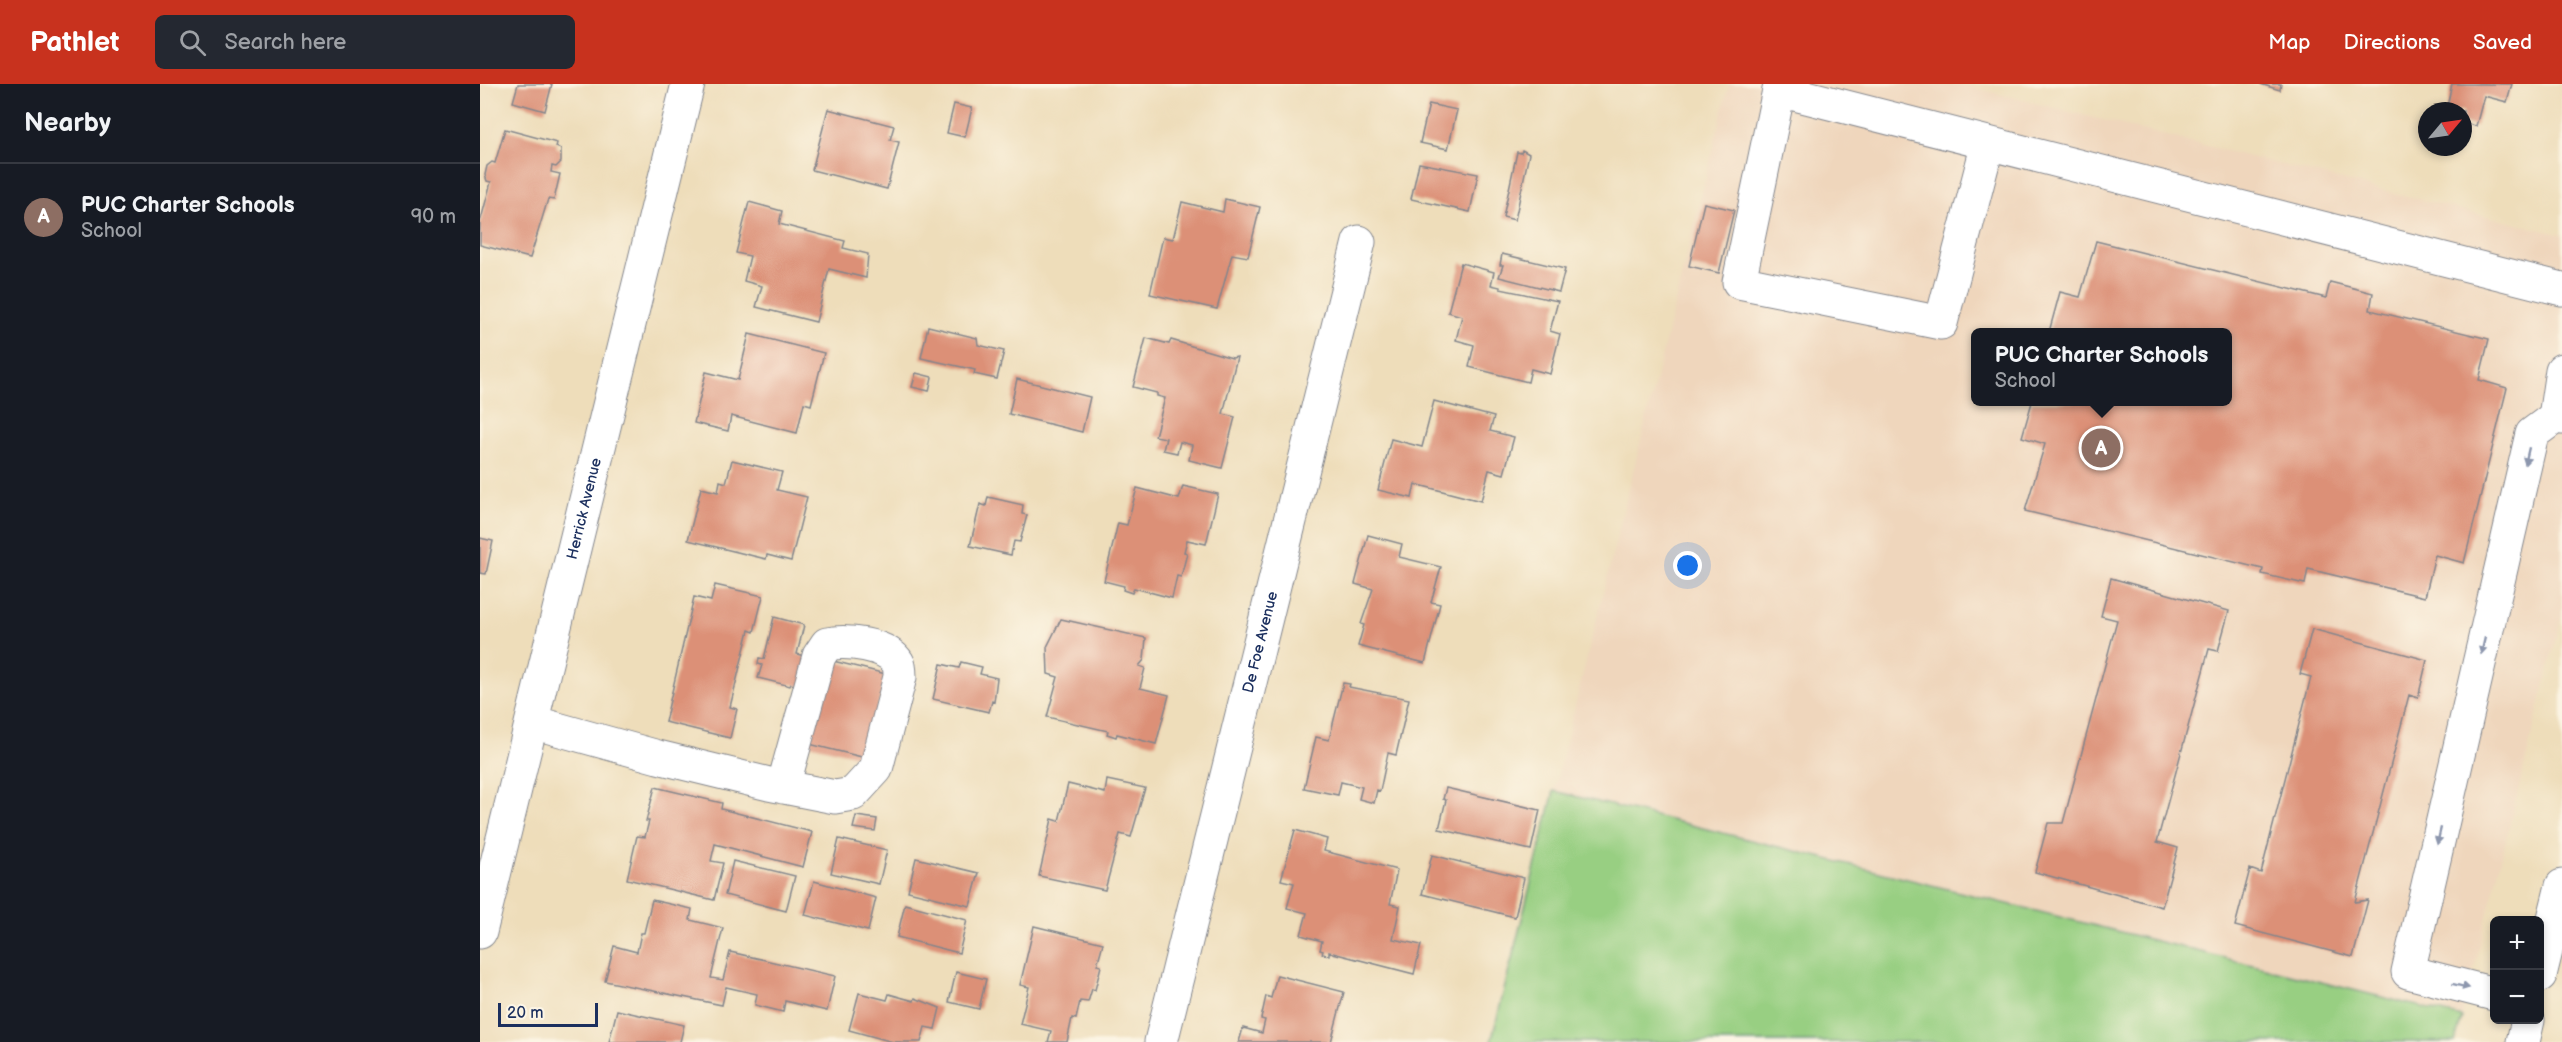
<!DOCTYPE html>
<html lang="en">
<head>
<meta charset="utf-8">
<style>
	:root { --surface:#171b24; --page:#242831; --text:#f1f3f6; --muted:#9ea1a6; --line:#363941; --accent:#c8321e }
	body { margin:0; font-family:"Balsamiq Sans",sans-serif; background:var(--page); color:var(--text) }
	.controls { position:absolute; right:18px; bottom:18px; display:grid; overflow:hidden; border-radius:9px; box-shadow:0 3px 9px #0003 }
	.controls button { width:54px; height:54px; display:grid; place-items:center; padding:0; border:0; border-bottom:2px solid var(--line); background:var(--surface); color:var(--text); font:30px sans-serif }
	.compass { position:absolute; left:1938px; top:18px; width:54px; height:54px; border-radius:50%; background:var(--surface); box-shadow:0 3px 9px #0003; rotate:61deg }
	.scale { position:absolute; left:18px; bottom:15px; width:100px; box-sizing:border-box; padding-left:6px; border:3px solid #1b2f5e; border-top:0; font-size:16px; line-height:21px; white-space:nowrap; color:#1b2f5e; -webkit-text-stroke:4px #fcf5e5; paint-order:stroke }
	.you { position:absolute; left:1208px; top:482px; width:21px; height:21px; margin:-15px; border:4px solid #fff; border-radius:50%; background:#1a73e8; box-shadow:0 0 0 9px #1a73e833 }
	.badge { display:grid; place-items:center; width:39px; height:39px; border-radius:50%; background:var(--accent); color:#fff; font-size:20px; font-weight:700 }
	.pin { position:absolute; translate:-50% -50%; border:3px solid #fff; box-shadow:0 2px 6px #0006 }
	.popup { position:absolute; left:1491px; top:244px; width:261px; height:78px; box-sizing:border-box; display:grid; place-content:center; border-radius:9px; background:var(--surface); filter:drop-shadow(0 2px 4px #0005); font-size:20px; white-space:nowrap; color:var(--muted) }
	.popup b { font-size:22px; color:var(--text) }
	.popup::after { content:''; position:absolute; left:50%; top:100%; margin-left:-12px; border:12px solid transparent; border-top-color:var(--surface) }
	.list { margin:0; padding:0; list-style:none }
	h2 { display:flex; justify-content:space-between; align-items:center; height:78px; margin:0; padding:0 24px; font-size:26px }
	h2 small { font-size:20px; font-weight:400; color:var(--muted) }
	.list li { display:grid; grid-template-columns:39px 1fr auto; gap:18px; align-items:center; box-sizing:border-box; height:108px; padding:0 24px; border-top:2px solid var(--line) }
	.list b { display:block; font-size:22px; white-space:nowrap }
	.list p { margin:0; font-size:20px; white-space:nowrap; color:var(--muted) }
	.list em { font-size:20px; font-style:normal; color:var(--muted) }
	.icon { flex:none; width:33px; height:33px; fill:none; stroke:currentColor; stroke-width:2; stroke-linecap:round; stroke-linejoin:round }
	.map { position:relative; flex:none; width:2082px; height:958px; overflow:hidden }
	header { display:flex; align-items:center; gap:36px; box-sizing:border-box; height:84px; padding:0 30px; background:var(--accent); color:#fff }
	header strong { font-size:28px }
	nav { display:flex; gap:33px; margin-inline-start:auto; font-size:21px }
	.search { width:420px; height:54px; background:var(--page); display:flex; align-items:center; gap:15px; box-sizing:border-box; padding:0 21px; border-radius:9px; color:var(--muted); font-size:22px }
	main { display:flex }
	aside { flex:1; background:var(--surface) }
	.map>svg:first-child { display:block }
	.built { fill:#efd6bc; fill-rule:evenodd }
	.green { fill:#98cf82; stroke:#5a7f70; stroke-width:1.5 }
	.building { fill:#dc9077 }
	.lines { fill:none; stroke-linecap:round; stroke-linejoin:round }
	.minor-casing { stroke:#84868c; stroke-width:35 }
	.major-casing { stroke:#84868c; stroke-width:35 }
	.minor { stroke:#fff; stroke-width:33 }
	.major { stroke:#fff; stroke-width:33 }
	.oneway { fill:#8d97ae }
	.labels { text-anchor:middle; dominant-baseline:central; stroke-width:4.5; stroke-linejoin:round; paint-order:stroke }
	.street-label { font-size:15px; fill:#1b2f5e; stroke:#fcf5e5 }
</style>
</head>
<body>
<header>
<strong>Pathlet</strong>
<div class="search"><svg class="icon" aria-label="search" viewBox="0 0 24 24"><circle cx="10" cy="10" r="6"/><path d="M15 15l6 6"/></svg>Search here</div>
<nav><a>Map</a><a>Directions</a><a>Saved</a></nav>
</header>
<main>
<aside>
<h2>Nearby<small></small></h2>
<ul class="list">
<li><span class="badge" style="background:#8d6e63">A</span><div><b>PUC Charter Schools</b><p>School</p></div><em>90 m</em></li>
</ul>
</aside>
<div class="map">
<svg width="2082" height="958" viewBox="0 0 2082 958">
	<rect width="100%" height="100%" fill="#fcf5e5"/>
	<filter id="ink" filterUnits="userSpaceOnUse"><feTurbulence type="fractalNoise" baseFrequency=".0167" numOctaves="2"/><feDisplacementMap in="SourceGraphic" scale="12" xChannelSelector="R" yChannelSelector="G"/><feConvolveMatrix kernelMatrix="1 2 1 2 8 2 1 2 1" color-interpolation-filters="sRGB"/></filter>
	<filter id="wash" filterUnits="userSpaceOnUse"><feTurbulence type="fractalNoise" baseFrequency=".008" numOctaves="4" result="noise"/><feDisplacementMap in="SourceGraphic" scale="24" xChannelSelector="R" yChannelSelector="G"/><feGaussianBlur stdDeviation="1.35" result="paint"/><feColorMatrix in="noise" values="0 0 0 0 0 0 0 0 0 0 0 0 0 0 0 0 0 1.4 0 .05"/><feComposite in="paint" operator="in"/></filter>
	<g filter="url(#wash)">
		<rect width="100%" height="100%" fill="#eeddba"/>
		<path class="built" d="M1249 0H1479L2082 151V530L1982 933 1074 707ZM1495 248H1747V318H1495Z"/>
		<path class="green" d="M1074 707 1982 933 1975 958H1011Z"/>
		<g id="blocks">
			<path class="building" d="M38 0H72L65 27 33 18Z
				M1780 0H1801L1800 6Z
				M1972 0H2032L2027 18 2004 12 1996 42 1983 39V27H1966Z
				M474 20 492 24 485 53 467 49Z
				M949 20 977 26 968 65 940 59Z
				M348 25 414 42 410 56 419 58 407 105 332 86Z
				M25 45 77 59 76 63 81 65V78L76 83 72 82 71 88 80 90 74 116 68 115 50 174 0 161V139L11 98 7 97 5 91 7 82 12 78 15 79Z
				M1042 66 1049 70 1035 136 1023 133 1037 68 1041 69Z
				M939 79 998 90 990 128 931 115Z
				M745 115 780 123 768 173 752 170 737 225 670 210 683 153 693 155 702 118 743 128Z
				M269 118 302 127 299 140 365 157 363 164 388 170 386 194 349 185 336 238 276 223 282 202 264 197 270 172 256 169Z
				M1224 119 1254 126 1239 189 1209 182Z
				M1616 157 1846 214 1850 198 1893 209 1890 226 2009 255 1999 296 2027 304 1984 479 1955 471 1945 513 1828 485 1825 500 1782 490 1783 485 1545 427 1565 360 1542 353 1552 318H1747V248H1569L1580 208 1600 213Z
				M1022 170 1085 185 1079 208 1019 193 1023 181H1020Z
				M981 179 1014 188 1011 201 1020 203V205L1078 217 1070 247 1080 250 1070 290 1051 285 1048 298 989 283 994 261 976 256 982 232 968 228Z
				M448 242 497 254 498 261 524 267 517 295 494 290 495 286 491 285 441 274Z
				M269 250 344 269 331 321 324 319 317 349 251 332 248 347 214 339 226 288 258 296Z
				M666 254 689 260 691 256 752 274 757 273 743 330 755 333 742 384 709 376 712 361 700 358 697 369 683 366 686 354 675 352 685 314 677 312V309L653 303Z
				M436 289 452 293 449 307 432 303Z
				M537 295 610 313 602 348 529 330Z
				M954 317 1014 333 1010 347 1034 353 1024 390 1009 386 1001 417 935 400 932 414 898 406 911 355 942 363Z
				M252 376 302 388 297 406 327 413 311 477 287 471 286 475 208 456 221 404 238 408 240 397 246 399Z
				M703 402 738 410 726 460 707 456 704 468 707 469 701 493 697 492 692 514 654 504 652 509 643 506 644 502 624 497 638 439 647 441 657 404 699 415Z
				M508 413 543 421 542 430 547 431 540 458 534 457 531 471 490 462 500 420 506 422Z
				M888 451 922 460 919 473 961 483 951 518 960 520 945 579 878 562 884 541 881 540 893 505 875 500Z
				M0 454 13 457 6 490 0 489Z
				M1631 494 1749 527 1738 567 1729 565 1677 758 1698 764 1682 823 1555 788 1568 739H1583L1637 536 1621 532Z
				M235 501 283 512 274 548 269 546 250 623 257 625 250 654 185 638 214 513 231 517Z
				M294 533 324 541 317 570 331 574 323 603 311 600 310 602 278 594 282 581 278 580 279 574 284 575Z
				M581 535 666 554 664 576 659 582 665 584 660 604 689 611 676 660 637 650 636 653 627 650 628 647 567 633 578 593 568 590 567 563Z
				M1832 545 1947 576 1938 614 1929 611 1875 818 1888 816 1873 873 1755 842 1770 785 1781 789 1831 593 1820 590Z
				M349 576 406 590 386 674 329 660Z
				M481 578 502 583 500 590 517 594 514 618 512 617 509 628 453 615 461 580 479 584Z
				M863 599 870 600 869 603 929 615 916 671 908 669 900 707 897 706 894 719 879 715 882 703 861 698 858 711 824 704 836 653 849 656Z
				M627 696 665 704 651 753 640 750 625 806 559 792 572 735 579 737 588 700 625 709Z
				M175 703 242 719 241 725 332 748 323 783 235 760 231 777 243 779 234 816 147 795 157 752 165 753 169 737H166Z
				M966 704 1060 726 1051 766 959 745 966 716 963 715Z
				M376 732 397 735 395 747 373 744Z
				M815 746 847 755 844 767 917 786 910 820 920 822 913 855 941 861 934 890 849 868V871L842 870 843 867 840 866 842 857 821 851 827 829 807 824 814 799 801 796Z
				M359 755 407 766 399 800 351 789Z
				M952 771 1044 794 1035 833 942 810Z
				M436 774 499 789 490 822 428 807Z
				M253 777 315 792 306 827 245 811Z
				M334 797 396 814 388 847 325 831Z
				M172 816 212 825 210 836 243 844 231 894 243 896 250 868 355 892 347 927 305 917 303 928 275 921 277 910 246 903 242 921 125 897 134 862 157 868 161 849H164Z
				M425 820 487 836 479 869 417 853Z
				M554 842 623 859 617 881 621 882 615 906 612 905 608 918 600 917 596 935 592 934 587 958H568L571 947 540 940 549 903 540 901Z
				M476 888 506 895 499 925 469 918Z
				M797 891 864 908 851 958H759L763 944 782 949 785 936 781 935 786 912 791 914Z
				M379 909 407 916 409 910 434 917 435 914 460 924 455 945 445 943 441 958H413L369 946Z
				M137 926 204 941 200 958H129Z"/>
		</g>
	</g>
	<g filter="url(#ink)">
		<use href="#blocks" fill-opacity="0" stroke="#84868c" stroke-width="1.5"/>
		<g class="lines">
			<g class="minor-casing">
				<g id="minor">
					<path d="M1508 59 1461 239 1259 198 1299 6 2082 205"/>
					<path d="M2075 333 2082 286"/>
					<path d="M52 638 178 673 289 700 355 713 373 710 396 685 420 593C420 589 420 582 418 579 407 560 366 556 347 560L339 572 303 703"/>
					<path id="s1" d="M0 848 208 0"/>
					<path d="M2014 910 1928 888 2052 350 2075 333 2082 334"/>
					<path id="s2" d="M681 958 879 158"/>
				</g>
			</g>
			<g class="major-casing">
				<path id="major" d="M2060 891 2082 802
					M2043 958 2048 936"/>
			</g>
			<use href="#minor" class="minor"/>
			<use href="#major" class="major"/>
		</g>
		<defs><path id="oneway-solid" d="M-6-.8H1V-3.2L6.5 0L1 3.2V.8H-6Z" transform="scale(1.5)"/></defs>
		<g class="oneway">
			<use href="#oneway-solid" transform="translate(2047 372) rotate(103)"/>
			<use href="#oneway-solid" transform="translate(2003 562) rotate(103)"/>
			<use href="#oneway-solid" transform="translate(1959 752) rotate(103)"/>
			<use href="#oneway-solid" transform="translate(1981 902) rotate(14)"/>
		</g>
	</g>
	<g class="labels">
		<g class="street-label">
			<text stroke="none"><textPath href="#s1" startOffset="436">Herrick Avenue</textPath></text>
			<text stroke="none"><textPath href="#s2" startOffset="412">De Foe Avenue</textPath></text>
		</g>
	</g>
</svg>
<div class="controls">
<button>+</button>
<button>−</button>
</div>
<svg class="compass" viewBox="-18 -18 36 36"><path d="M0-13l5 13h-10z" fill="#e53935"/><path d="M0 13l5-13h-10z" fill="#9ea1a6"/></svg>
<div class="scale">20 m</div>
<div class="you"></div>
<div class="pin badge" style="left:1621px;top:364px;background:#8d6e63">A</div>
<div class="popup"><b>PUC Charter Schools</b>School</div>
</div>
</main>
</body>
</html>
